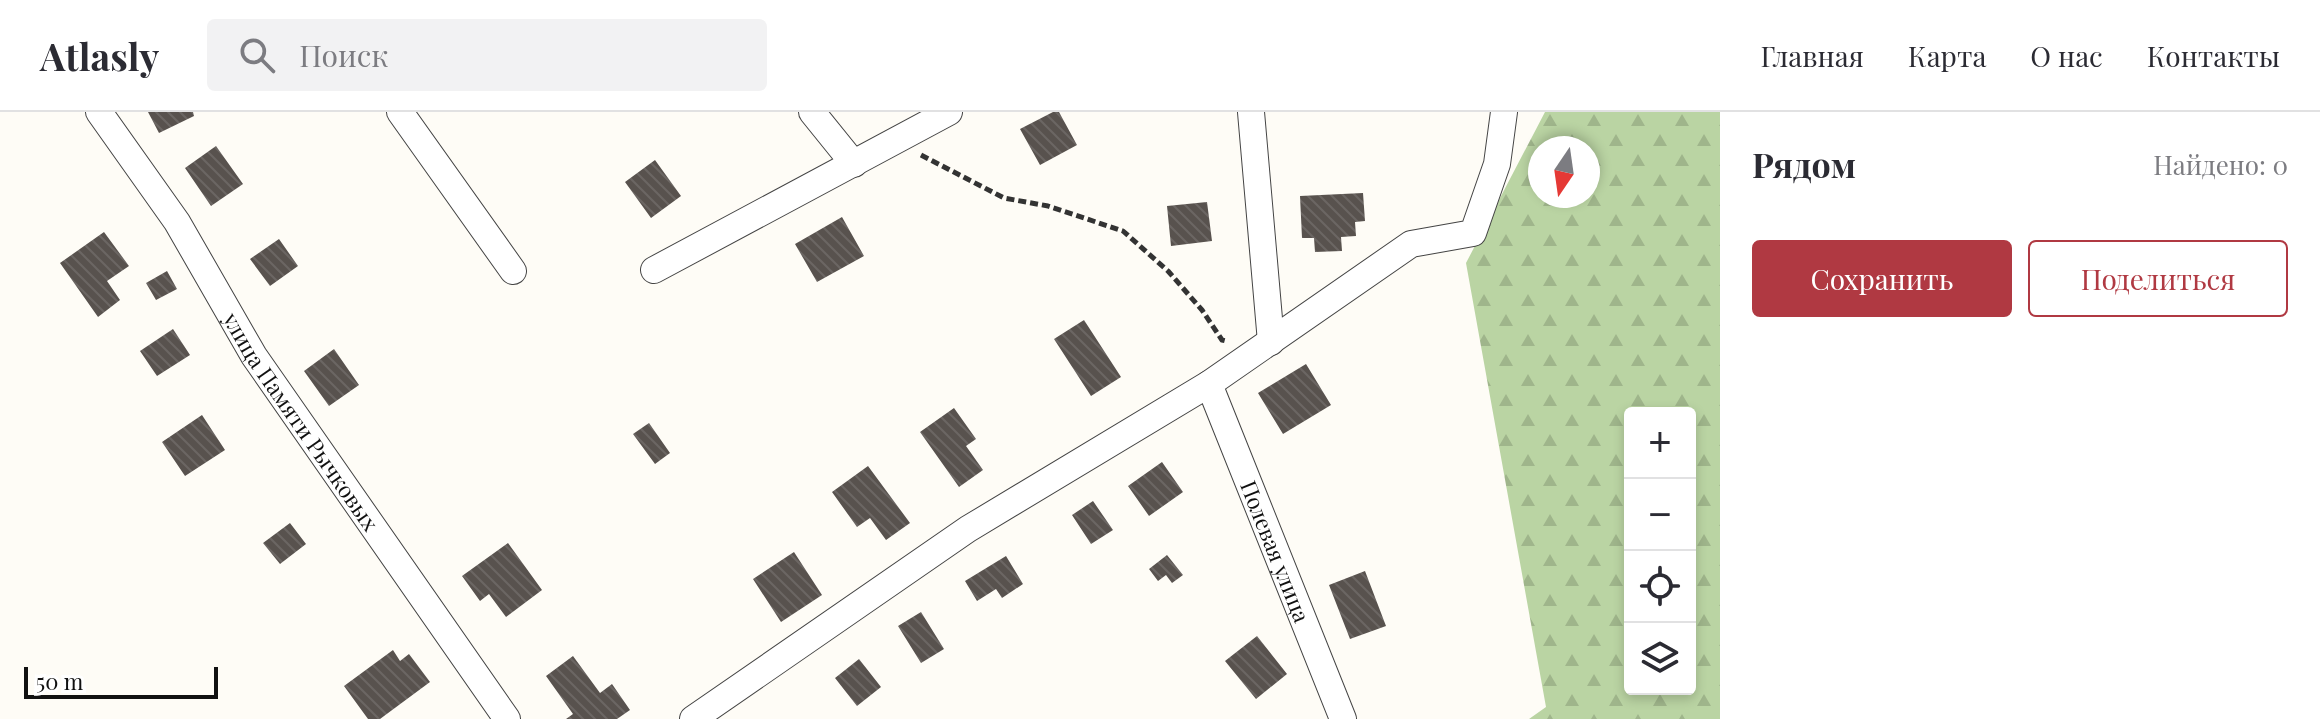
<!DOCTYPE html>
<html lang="ru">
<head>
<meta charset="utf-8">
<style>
	:root { --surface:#fff; --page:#f2f2f3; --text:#2b2b33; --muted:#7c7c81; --line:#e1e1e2; --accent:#b03942 }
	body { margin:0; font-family:"Playfair Display",serif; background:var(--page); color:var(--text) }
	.controls { position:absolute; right:24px; bottom:24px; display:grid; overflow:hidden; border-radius:8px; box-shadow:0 4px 12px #0003 }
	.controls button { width:72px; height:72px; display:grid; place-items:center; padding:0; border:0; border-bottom:2px solid var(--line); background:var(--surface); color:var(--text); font:40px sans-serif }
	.compass { position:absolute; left:1528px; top:24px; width:72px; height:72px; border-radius:50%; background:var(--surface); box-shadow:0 4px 12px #0003; rotate:193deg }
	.scale { position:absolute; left:24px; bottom:20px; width:194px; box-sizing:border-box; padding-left:8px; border:4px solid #111; border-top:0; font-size:22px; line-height:28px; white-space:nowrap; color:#111; -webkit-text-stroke:6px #fff; paint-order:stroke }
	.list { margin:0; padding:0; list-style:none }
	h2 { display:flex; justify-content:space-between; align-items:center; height:104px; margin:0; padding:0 32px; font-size:34px }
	h2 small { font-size:26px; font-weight:400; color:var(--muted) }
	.actions { display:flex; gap:16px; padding:24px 32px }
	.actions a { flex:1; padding:18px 0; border:2px solid var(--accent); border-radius:8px; text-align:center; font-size:28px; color:var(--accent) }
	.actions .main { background:var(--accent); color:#fff }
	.icon { flex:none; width:44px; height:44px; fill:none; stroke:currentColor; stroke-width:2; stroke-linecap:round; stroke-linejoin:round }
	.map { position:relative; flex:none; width:1720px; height:607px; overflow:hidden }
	header { display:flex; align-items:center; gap:48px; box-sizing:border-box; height:112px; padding:0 40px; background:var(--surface); border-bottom:2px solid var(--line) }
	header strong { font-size:38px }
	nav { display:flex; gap:44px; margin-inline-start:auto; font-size:28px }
	.search { width:560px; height:72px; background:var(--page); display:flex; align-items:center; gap:20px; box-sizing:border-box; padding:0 28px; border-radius:8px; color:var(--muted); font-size:30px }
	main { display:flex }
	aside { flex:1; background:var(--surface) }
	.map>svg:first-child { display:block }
	.forest { fill:url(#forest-firs); fill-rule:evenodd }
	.building { fill:url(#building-back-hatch) }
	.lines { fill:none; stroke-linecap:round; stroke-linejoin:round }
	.minor-casing { stroke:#444; stroke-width:28 }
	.path { stroke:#333; stroke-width:5; stroke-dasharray:8 4; stroke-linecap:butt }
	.minor { stroke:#fff; stroke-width:26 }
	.labels { text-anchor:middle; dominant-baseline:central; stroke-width:8; stroke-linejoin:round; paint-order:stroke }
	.street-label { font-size:22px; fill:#111; stroke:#fff }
</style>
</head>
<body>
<header>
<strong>Atlasly</strong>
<div class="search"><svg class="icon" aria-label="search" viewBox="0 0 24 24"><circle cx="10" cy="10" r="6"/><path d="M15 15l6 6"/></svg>Поиск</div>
<nav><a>Главная</a><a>Карта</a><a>О нас</a><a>Контакты</a></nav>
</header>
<main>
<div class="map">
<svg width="1720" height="607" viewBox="0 0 1720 607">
	<defs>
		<pattern id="forest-firs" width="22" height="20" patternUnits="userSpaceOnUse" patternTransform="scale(2)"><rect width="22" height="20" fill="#bad4a3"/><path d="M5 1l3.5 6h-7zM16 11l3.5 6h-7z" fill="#9fb58b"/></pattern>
		<pattern id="building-back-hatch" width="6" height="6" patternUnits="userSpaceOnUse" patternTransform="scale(2)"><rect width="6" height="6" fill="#58524e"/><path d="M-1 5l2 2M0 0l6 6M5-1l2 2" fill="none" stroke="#6b6663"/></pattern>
	</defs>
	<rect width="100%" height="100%" fill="#fefcf6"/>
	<path class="forest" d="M1545 0H1720V607H1529L1546 595 1466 151ZM1540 36H1588V84H1540ZM1630 301H1690V577H1630Z"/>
	<path class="building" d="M148 0H193L194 4 159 21Z
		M1053 0H1059L1077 33 1040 53 1020 17Z
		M216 34 243 72 211 94 185 56Z
		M655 48 681 84 651 106 625 70Z
		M1363 81 1365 109 1355 110 1356 124 1341 125 1342 139 1315 140 1314 126H1302L1300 84Z
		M1207 90 1212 129 1171 134 1167 94Z
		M842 105 864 144 817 170 795 132Z
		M104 120 129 154 107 169 120 188 98 205 60 151Z
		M279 127 298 154 270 174 250 147Z
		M167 159 177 177 156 188 146 171Z
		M1084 208 1121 265 1091 284 1054 227Z
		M173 217 190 243 157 264 140 239Z
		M334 237 359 273 329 294 304 259Z
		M1306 252 1331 293 1283 322 1258 281Z
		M954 296 976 327 966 334 983 358 959 375 920 320Z
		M202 303 225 338 185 364 162 330Z
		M649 311 670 341 655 352 633 322Z
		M1162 350 1183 380 1149 404 1128 374Z
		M868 354 910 411 886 428 870 406 857 415 832 380Z
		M1093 389 1113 418 1091 432 1072 403Z
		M290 411 306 432 280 452 263 431Z
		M508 431 542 478 506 505 489 482 480 489 462 464Z
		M794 440 822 483 781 510 753 467Z
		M1167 443 1183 463 1172 471 1166 463 1158 469 1149 457Z
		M1006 444 1023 472 1002 486 996 477 977 489 965 469Z
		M1365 459 1386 514 1350 527 1329 473Z
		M921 500 944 537 921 551 898 514Z
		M1257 524 1287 562 1256 587 1225 549Z
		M393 538 400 549 409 542 430 570 380 607H368L344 574Z
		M573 544 600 581 612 572 630 598 617 607H566L573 602 546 564Z
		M859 547 881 575 857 594 835 566Z"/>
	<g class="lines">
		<g class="minor-casing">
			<g id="minor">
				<path id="s1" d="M99 0 177 110 254 244 507 607"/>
				<path d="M400 0 513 159"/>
				<path d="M812 0 854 52"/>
				<path d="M1251 0 1271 230"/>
				<path d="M654 158 949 0"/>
				<path id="s2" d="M1209 272 1343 607"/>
				<path d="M693 607 968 417 1209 272 1411 132 1473 121 1497 52 1504 0"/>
			</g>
		</g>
		<path class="path" d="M921 43 1004 86 1048 94 1123 119 1168 159 1202 198 1222 228 1226 229"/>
		<use href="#minor" class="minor"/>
	</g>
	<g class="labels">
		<g class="street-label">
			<text stroke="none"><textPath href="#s1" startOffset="370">улица Памяти Рычковых</textPath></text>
			<text stroke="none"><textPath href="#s2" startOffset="180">Полевая улица</textPath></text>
		</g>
	</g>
</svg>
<div class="controls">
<button>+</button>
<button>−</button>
<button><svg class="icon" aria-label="locate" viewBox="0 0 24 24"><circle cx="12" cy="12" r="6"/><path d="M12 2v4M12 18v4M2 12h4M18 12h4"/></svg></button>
<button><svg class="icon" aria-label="layers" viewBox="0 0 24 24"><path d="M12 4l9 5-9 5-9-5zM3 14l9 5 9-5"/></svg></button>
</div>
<svg class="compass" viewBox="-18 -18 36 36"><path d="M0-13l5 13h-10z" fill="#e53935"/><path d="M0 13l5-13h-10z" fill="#7c7c81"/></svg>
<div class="scale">50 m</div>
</div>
<aside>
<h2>Рядом<small>Найдено: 0</small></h2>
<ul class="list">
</ul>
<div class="actions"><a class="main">Сохранить</a><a>Поделиться</a></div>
</aside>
</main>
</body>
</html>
